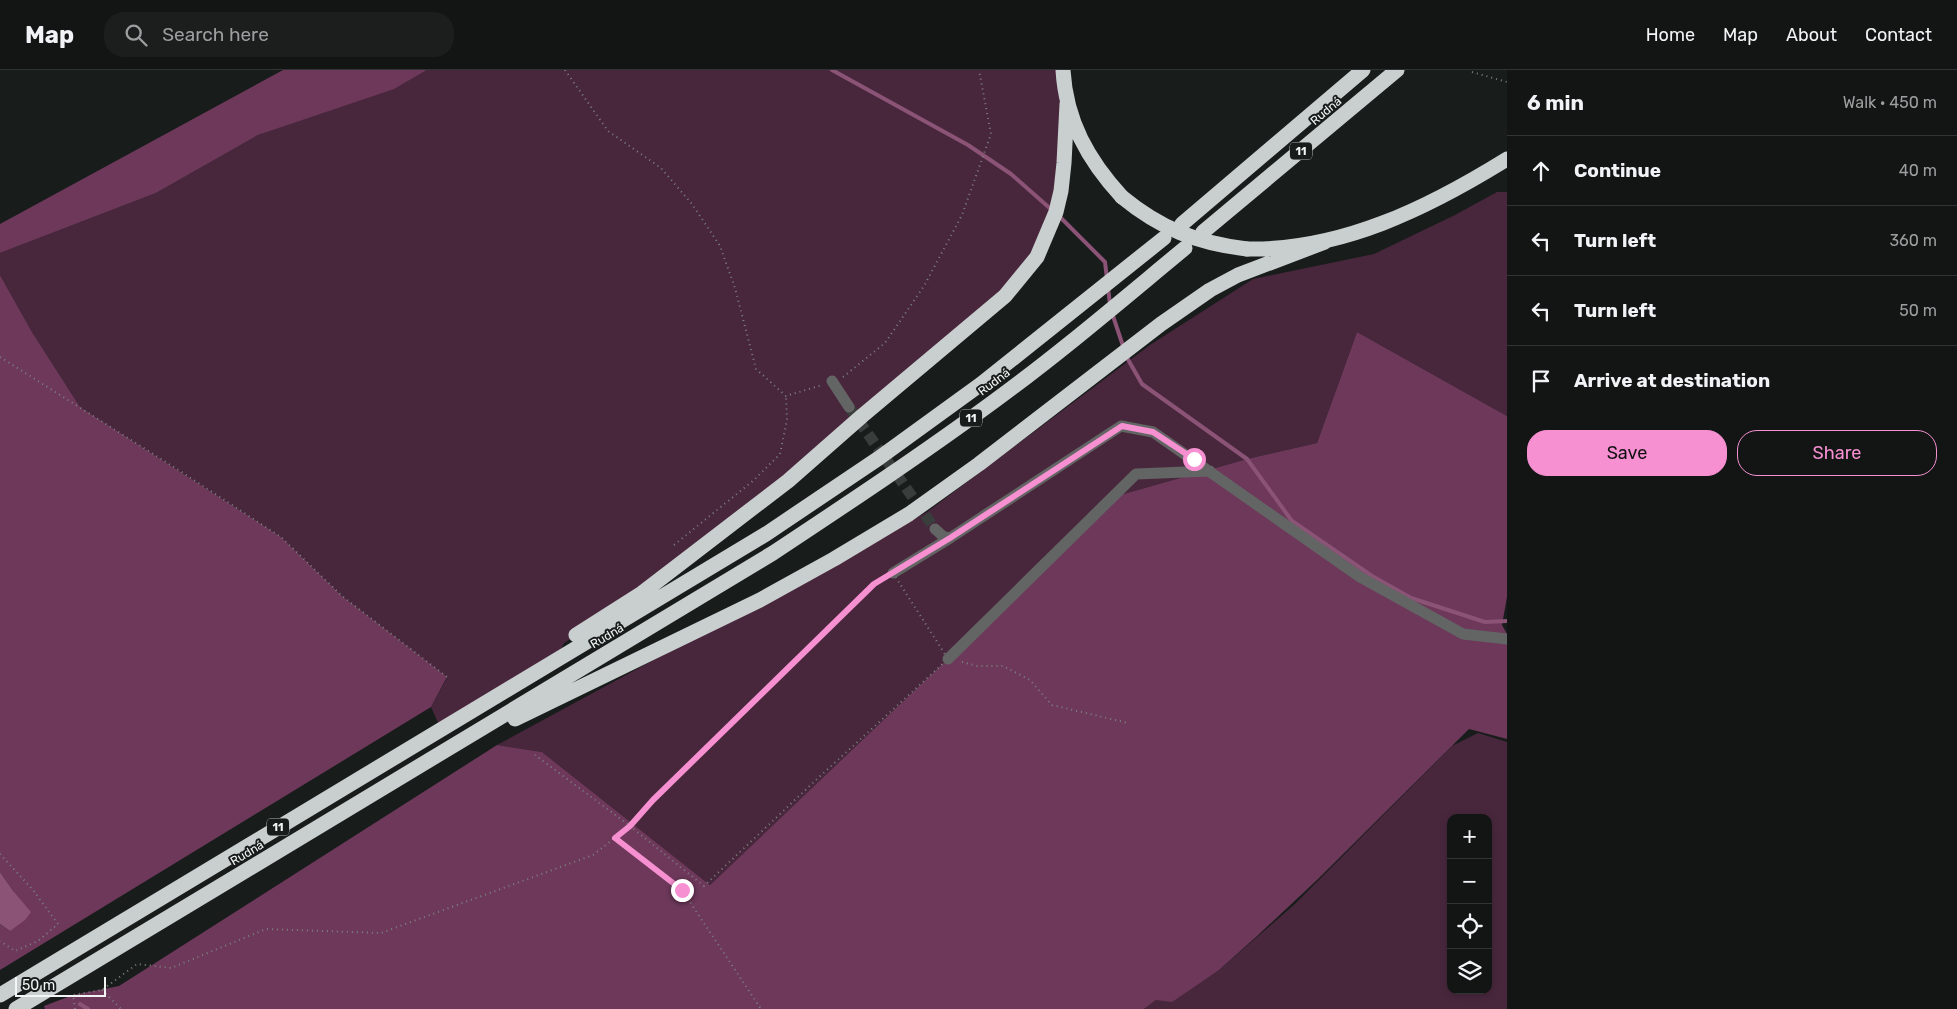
<!DOCTYPE html>
<html lang="en">
<head>
<meta charset="utf-8">
<style>
	:root { --surface:#121514; --page:#1b1e1d; --text:#f1f3f6; --muted:#9c9fa0; --line:#313434; --accent:#f690d1 }
	body { margin:0; font-family:Rubik,sans-serif; background:var(--page); color:var(--text) }
	.controls { position:absolute; right:15px; bottom:15px; display:grid; overflow:hidden; border-radius:10px; box-shadow:0 2px 8px #0003 }
	.controls button { width:45px; height:45px; display:grid; place-items:center; padding:0; border:0; border-bottom:1px solid var(--line); background:var(--surface); color:var(--text); font:25px sans-serif }
	.scale { position:absolute; left:15px; bottom:12px; width:91px; box-sizing:border-box; padding-left:5px; border:2px solid #f2f5f5; border-top:0; font-size:14px; line-height:18px; white-space:nowrap; color:#f2f5f5; -webkit-text-stroke:4px #181c1b; paint-order:stroke }
	.stop { position:absolute; width:15px; height:15px; margin:-11px; border:4px solid #f690d1; border-radius:50%; background:#fff }
	.stop.end { background:#f690d1; border-color:#fff; box-shadow:0 1px 5px #0008 }
	.list { margin:0; padding:0; list-style:none }
	h2 { display:flex; justify-content:space-between; align-items:center; height:65px; margin:0; padding:0 20px; font-size:21px }
	h2 small { font-size:16px; font-weight:400; color:var(--muted) }
	.list li { display:grid; grid-template-columns:32px 1fr auto; gap:15px; align-items:center; box-sizing:border-box; height:70px; padding:0 20px; border-top:1px solid var(--line) }
	.list b { display:block; font-size:19px; white-space:nowrap }
	.list em { font-size:16px; font-style:normal; color:var(--muted) }
	.actions { display:flex; gap:10px; padding:15px 20px }
	.actions a { flex:1; padding:11px 0; border:1px solid var(--accent); border-radius:20px; text-align:center; font-size:18px; color:var(--accent) }
	.actions .main { background:var(--accent); color:#111 }
	.icon { flex:none; width:28px; height:28px; fill:none; stroke:currentColor; stroke-width:2; stroke-linecap:round; stroke-linejoin:round }
	.map { position:relative; flex:none; width:1507px; height:939px; overflow:hidden }
	header { display:flex; align-items:center; gap:30px; box-sizing:border-box; height:70px; padding:0 25px; background:var(--surface); border-bottom:1px solid var(--line) }
	header strong { font-size:24px }
	nav { display:flex; gap:28px; margin-inline-start:auto; font-size:18px }
	.search { width:350px; height:45px; background:var(--page); display:flex; align-items:center; gap:12px; box-sizing:border-box; padding:0 18px; border-radius:20px; color:var(--muted); font-size:19px }
	main { display:flex }
	aside { flex:1; background:var(--surface) }
	.map>svg:first-child { display:block }
	.green { fill:#48273c; fill-rule:evenodd }
	.forest { fill:#6d385a }
	.water { fill:#8b5376 }
	.lines { fill:none; stroke-linecap:round; stroke-linejoin:round }
	.stream { stroke:#8b5376; stroke-width:4 }
	.minor-tunnel { stroke:#393d3c; stroke-width:11; stroke-dasharray:11 5.5; stroke-linecap:butt }
	.path { stroke:#7d8180; stroke-width:2; stroke-dasharray:1 4; stroke-linecap:butt }
	.minor { stroke:#636564; stroke-width:11 }
	.highway { stroke:#c9cfce; stroke-width:15 }
	.highway-bridge { stroke:#c9cfce; stroke-width:15 }
	.route { stroke:#f690d1; stroke-width:6 }
	.labels { text-anchor:middle; dominant-baseline:central; stroke-width:4; stroke-linejoin:round; paint-order:stroke }
	.shield { fill:#181c1b; stroke:#b1b4b4; stroke-width:1 }
	.shield-label { font-size:11px; font-weight:bold; fill:#f2f5f5 }
	.street-label { font-size:12px; fill:#f2f5f5; stroke:#181c1b }
</style>
</head>
<body>
<header>
<strong>Map</strong>
<div class="search"><svg class="icon" aria-label="search" viewBox="0 0 24 24"><circle cx="10" cy="10" r="6"/><path d="M15 15l6 6"/></svg>Search here</div>
<nav><a>Home</a><a>Map</a><a>About</a><a>Contact</a></nav>
</header>
<main>
<div class="map">
<svg width="1507" height="939" viewBox="0 0 1507 939">
	<rect width="100%" height="100%" fill="#181c1b"/>
	<path class="green" d="M427 0H1063L1067 34 1048 165 973 255 603 549 564 573 556 589 441 659 431 637 447 608 342 526 281 467 80 337 32 262 0 205V183L156 123 258 65 402 14Z
		M1497 122H1507V346L1357 262 1317 373 1247 389 1120 425 710 815 542 682 497 675 927 442 1150 275 1253 209 1374 184 1455 145Z
		M1478 663 1507 672V939H1144L1156 930 1219 900 1295 834 1452 676ZM1451 748H1488V920H1451Z"/>
	<path class="forest" d="M283 0H427L394 19 258 65 156 123 0 183V154Z
		M0 205 32 262 80 337 281 467 342 526 447 607 431 637 0 900V854L10 861 14 822 0 802Z
		M1357 262 1507 346V527L1502 555 1507 564V669L1469 659 1317 810 1256 867 1219 900 1172 932 1156 930 1144 939H45L44 936 73 925 119 916 497 675 542 682 710 815 1120 425 1247 389 1317 373Z"/>
	<path class="water" d="M0 802 14 822 31 842 25 850 10 861 0 854Z"/>
	<g class="lines">
		<path class="stream" d="M832 0 968 75 1011 104 1053 141
			M1058 145 1105 192 1107 209
			M1108 218 1110 234
			M1112 243 1124 279
			M1126 286 1142 314 1247 389 1292 451 1372 506 1411 528 1485 552 1507 551
			M80 934 88 939"/>
		<path class="minor-tunnel" d="M849 337 935 459"/>
		<path class="path" d="M565 0 608 61 661 98 692 134 720 176 735 218 756 299 786 326 822 315
			M1472 2 1507 12
			M0 287 180 401 281 467 342 526 447 607
			M843 307 885 273 924 216 962 145 991 64 979 0
			M674 475 754 410 780 384 787 350 786 326
			M893 503 948 589 817 709 704 816 630 756 653 730 874 515Z
			M962 592 977 596H1003L1030 610 1052 635 1128 653
			M615 768 682 820 761 939
			M0 784 33 820 58 854 38 871 15 881 0 871
			M102 920 121 939
			M75 939 73 925 102 920 137 894 171 898 266 859 381 863 593 785 630 756 535 685"/>
		<path class="minor" d="M832 311 849 337
			M935 459 944 467 950 468
			M893 503 950 468 1121 356 1153 362 1360 507 1463 564 1507 569
			M948 589 1136 404 1210 401"/>
		<path class="highway" d="M1063 0C1066 51 1088 90 1122 127
			M1182 154 1363 0
			M1203 162 1397 0
			M1247 179C1341 181 1428 138 1507 89
			M576 565 642 523 788 411 862 346 1005 226 1037 187 1056 142 1061 121 1064 93 1067 34
			M515 649 760 530 834 489 909 444 979 394 1161 254 1210 220 1238 205 1325 172
			M0 925 766 464 879 388 981 314 1164 168
			M16 939 773 483C847 434 921 385 993 332 1059 284 1122 230 1185 178"/>
		<path class="highway-bridge" d="M1122 127C1161 159 1197 173 1247 179"/>
	</g>
	<g class="lines">
		<path class="route" d="M682 820 615 768 630 756 653 730 874 514 950 468 1122 356 1153 362 1194 389"/>
	</g>
	<g class="labels">
		<g class="shield">
			<rect x="1290" y="72.5" width="22" height="17" rx="4"/>
			<rect x="960" y="339.5" width="22" height="17" rx="4"/>
			<rect x="267" y="748.5" width="22" height="17" rx="4"/>
		</g>
		<g class="shield-label">
			<text x="1301" y="81">11</text>
			<text x="971" y="348">11</text>
			<text x="278" y="757">11</text>
		</g>
		<g class="street-label">
			<text transform="translate(1326 41) rotate(-40)">Rudná</text>
			<text transform="translate(994 312) rotate(-37)">Rudná</text>
			<text transform="translate(607 566) rotate(-31)">Rudná</text>
			<text transform="translate(247 783) rotate(-31)">Rudná</text>
		</g>
	</g>
</svg>
<div class="controls">
<button>+</button>
<button>−</button>
<button><svg class="icon" aria-label="locate" viewBox="0 0 24 24"><circle cx="12" cy="12" r="6"/><path d="M12 2v4M12 18v4M2 12h4M18 12h4"/></svg></button>
<button><svg class="icon" aria-label="layers" viewBox="0 0 24 24"><path d="M12 4l9 5-9 5-9-5zM3 14l9 5 9-5"/></svg></button>
</div>
<div class="scale">50 m</div>
<div class="stop" style="left:1194px;top:389px"></div>
<div class="stop end" style="left:682px;top:820px"></div>
</div>
<aside>
<h2>6 min<small>Walk · 450 m</small></h2>
<ul class="list">
<li><svg class="icon" aria-label="ahead" viewBox="0 0 24 24"><path d="M12 20V5M6 11l6-6 6 6"/></svg><div><b>Continue</b></div><em>40 m</em></li>
<li><svg class="icon" aria-label="left" viewBox="0 0 24 24"><path d="M17 20v-9H6M10 6l-5 5 5 5"/></svg><div><b>Turn left</b></div><em>360 m</em></li>
<li><svg class="icon" aria-label="left" viewBox="0 0 24 24"><path d="M17 20v-9H6M10 6l-5 5 5 5"/></svg><div><b>Turn left</b></div><em>50 m</em></li>
<li><svg class="icon" aria-label="arrive" viewBox="0 0 24 24"><path d="M6 21V4h12l-3 4 3 4H6"/></svg><div><b>Arrive at destination</b></div></li>
</ul>
<div class="actions"><a class="main">Save</a><a>Share</a></div>
</aside>
</main>
</body>
</html>
